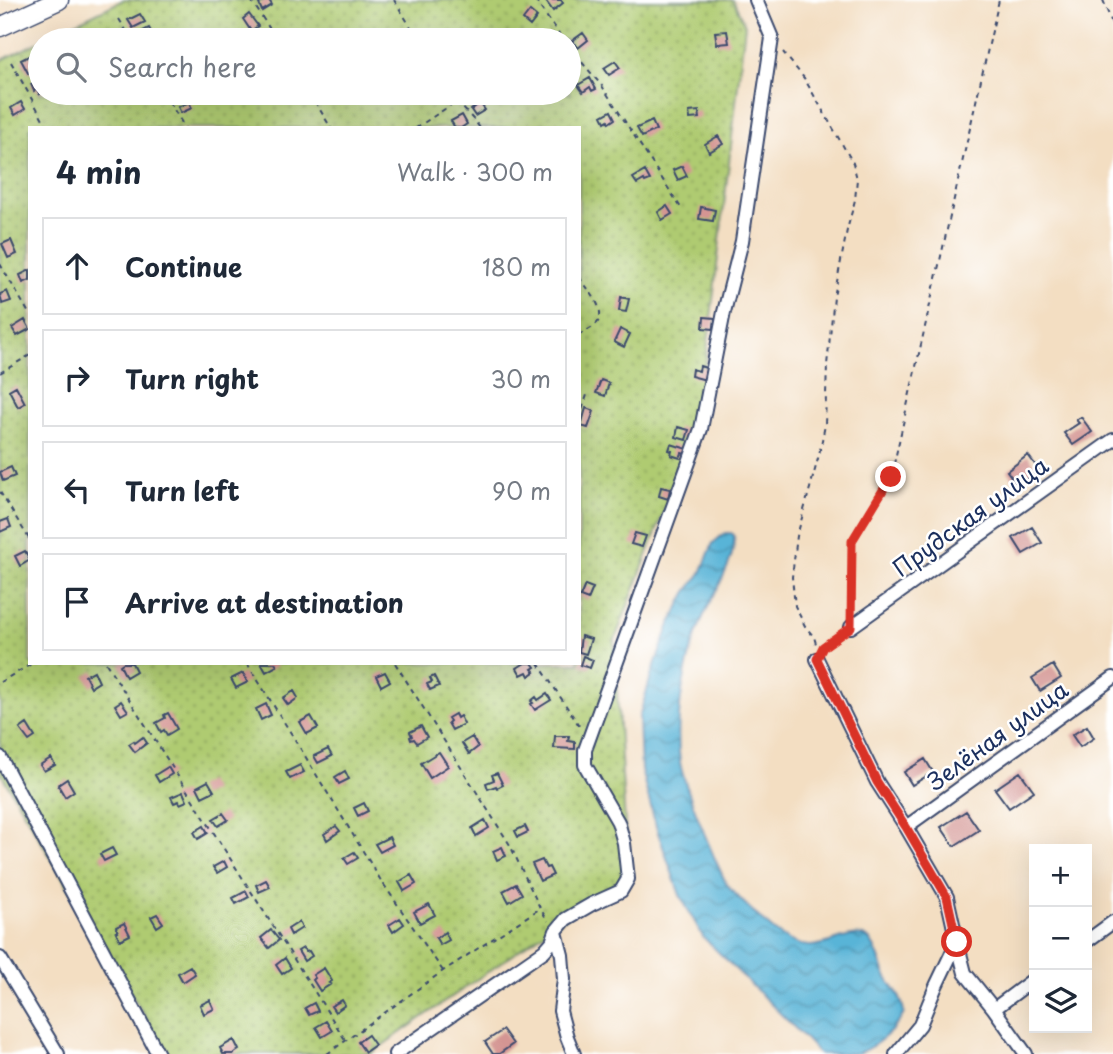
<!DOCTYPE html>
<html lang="en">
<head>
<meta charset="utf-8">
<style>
	:root { --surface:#fff; --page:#f6f6f7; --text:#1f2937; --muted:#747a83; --line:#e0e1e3 }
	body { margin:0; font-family:"Playpen Sans",sans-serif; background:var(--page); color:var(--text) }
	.controls { position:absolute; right:21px; bottom:21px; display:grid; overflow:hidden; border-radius:0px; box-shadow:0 7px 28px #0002 }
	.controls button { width:63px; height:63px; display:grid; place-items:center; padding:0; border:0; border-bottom:2px solid var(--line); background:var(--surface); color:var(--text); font:35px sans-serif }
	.stop { position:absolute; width:21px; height:21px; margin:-16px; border:5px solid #d93025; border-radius:50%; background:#fff }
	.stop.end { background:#d93025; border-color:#fff; box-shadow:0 2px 7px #0008 }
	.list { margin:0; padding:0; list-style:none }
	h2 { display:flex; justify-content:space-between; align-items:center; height:91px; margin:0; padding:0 28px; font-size:30px }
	h2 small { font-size:23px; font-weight:400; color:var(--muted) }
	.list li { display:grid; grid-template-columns:46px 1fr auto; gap:21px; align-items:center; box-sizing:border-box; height:98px; margin:0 14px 14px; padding:0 14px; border:2px solid var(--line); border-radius:0px }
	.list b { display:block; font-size:26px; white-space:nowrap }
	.list em { font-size:23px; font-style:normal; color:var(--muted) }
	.icon { flex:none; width:38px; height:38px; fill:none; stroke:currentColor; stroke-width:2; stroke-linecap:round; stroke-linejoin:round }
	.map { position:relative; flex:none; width:1113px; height:1054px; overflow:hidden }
	.search { position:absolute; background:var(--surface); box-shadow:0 7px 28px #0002; left:28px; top:28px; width:553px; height:77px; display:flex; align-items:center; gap:18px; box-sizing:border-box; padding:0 24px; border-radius:38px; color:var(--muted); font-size:26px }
	.panel { position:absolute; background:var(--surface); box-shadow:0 7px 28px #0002; left:28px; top:126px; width:553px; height:539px; border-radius:0px }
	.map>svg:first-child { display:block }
	.garden { fill:url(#garden-dots); stroke:#657d68; stroke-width:2; fill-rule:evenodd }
	.water { fill:url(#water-waves); stroke:#3a729a; stroke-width:2 }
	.building { fill:#d49593 }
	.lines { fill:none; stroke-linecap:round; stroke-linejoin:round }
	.minor-casing { stroke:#3b496d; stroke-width:16 }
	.highway-casing { stroke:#3b496d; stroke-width:21 }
	.path { stroke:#3b496d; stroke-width:2; stroke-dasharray:5 5; stroke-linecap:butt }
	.minor { stroke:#fff; stroke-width:12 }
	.highway { stroke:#fff; stroke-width:18 }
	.route { stroke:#d93025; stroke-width:9 }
	.labels { text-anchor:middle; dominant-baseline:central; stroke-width:5; stroke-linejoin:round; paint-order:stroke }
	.street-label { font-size:23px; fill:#1b2f5e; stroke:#fff }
</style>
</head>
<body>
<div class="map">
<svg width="1113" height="1054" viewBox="0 0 1113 1054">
	<defs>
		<pattern id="garden-dots" width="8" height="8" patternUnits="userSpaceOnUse" patternTransform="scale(1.75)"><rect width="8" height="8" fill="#afcb71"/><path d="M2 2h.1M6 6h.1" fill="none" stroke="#8ea560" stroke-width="1.8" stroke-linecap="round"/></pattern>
		<pattern id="water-waves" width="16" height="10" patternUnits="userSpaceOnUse" patternTransform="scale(1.75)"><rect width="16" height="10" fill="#59b4d7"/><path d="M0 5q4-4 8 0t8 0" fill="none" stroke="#4993b2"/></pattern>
	</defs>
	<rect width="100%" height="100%" fill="#fff"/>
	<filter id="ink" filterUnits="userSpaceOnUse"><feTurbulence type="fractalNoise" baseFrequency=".0143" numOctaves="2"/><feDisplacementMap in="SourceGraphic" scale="14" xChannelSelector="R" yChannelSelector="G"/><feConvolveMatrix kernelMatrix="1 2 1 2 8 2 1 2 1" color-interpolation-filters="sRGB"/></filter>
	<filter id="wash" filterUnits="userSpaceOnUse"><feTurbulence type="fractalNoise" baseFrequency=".00686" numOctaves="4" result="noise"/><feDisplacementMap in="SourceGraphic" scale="28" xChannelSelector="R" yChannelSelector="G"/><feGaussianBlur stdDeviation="1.57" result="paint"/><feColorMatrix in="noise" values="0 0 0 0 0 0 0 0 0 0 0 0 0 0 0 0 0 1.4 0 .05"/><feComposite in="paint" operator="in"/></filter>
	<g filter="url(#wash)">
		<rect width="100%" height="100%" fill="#f3dec2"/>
		<path class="garden" d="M123 0H733L745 25 699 420 614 642 628 874 370 1054H167L0 772V61L40 41V93H569V40H41ZM30 128H579V663H30Z"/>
		<path class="water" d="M725 533H731L734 535C737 558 713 595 703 617 685 659 674 717 680 762 681 771 685 780 687 788 698 819 711 851 725 881 729 889 736 894 742 901 759 917 785 947 811 946 828 946 846 933 863 936 876 939 880 965 886 976 893 989 903 997 904 1013 897 1029 875 1047 858 1053 848 1054 831 1054 819 1054L802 1035 703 937 680 895 657 830 641 770 639 717 651 676 669 627 686 593 701 573 713 543Z"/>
		<g id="blocks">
			<path class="building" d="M266 0H269L272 5 262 11 259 4Z
				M545 0H561L563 3 553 11Z
				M530 11 537 17 530 26 523 20Z
				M140 14 145 22 133 28 128 20Z
				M249 14 258 26 251 31 243 19Z
				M149 28 154 37 147 40H132L142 35 141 32Z
				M727 31 729 43 717 44 715 32Z
				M583 33 588 40 578 48 572 41Z
				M33 54 36 62 30 65 33 71 28 73 21 60Z
				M615 61 620 68 609 75 604 68Z
				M40 75V95L37 89 34 91 31 84 34 82 33 79Z
				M590 78 596 89 592 91 590 87 583 92 578 85Z
				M21 102 25 109 15 115 11 108Z
				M189 102 192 108 181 113 178 107Z
				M480 103 485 110 475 116 471 110Z
				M611 111 615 119 609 123 608 120 605 122 602 116Z
				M699 111 700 118 690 119 689 112Z
				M462 115 467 124 461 128H455L451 121Z
				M652 121 656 130 642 137 637 128Z
				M718 136 723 144 709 152 705 144Z
				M682 166 687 176 678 180 673 170Z
				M645 171 650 180 645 182 644 180 637 184 633 178Z
				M667 206 672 214 662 220 658 212Z
				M701 207 715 210 713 221 699 219Z
				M11 240 17 254 8 258 2 244Z
				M30 270V280L23 283 20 275Z
				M7 291 11 301 2 304 0 294Z
				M621 297 629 299 626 312 619 311Z
				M704 317 715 318 714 329 703 328Z
				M25 320 30 329 17 336 12 328Z
				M620 329 630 334 624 347 614 342Z
				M700 366 709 369 706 380 691 376 692 369 699 371Z
				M601 380 609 383 605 396 596 393Z
				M16 386 25 403 18 407 9 390Z
				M586 408 594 411 588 428 581 426Z
				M1081 417 1092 432 1073 445 1064 433 1079 423 1076 420Z
				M678 427 689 430 686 440 676 437Z
				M671 444 687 449 685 454 682 453 680 458 671 455 672 451 669 450Z
				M1028 455 1039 470 1018 486 1007 471Z
				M11 467 15 476 3 481 0 472Z
				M661 487 670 489 668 499 659 496Z
				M8 519 11 527 0 532V522Z
				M1032 527 1042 543 1023 554 1013 538Z
				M635 533 646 536 642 547 631 544Z
				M25 551 30 560 20 566 15 556Z
				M585 585 593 588 588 600 580 597Z
				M581 636 591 639 586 654 579 652Z
				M583 656 593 660 590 668 580 665Z
				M123 663H132L136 671 126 677 120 665Z
				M261 663H275L277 666 266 672Z
				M525 663H532L535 667 532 669 535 672 529 676 527 672 521 675 517 668Z
				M1053 665 1061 678 1040 691 1032 678Z
				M94 671 99 682 91 687 85 676Z
				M385 672 390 681 381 686 376 676Z
				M243 673 248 682 236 688 231 679Z
				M434 676 439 686 430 690 427 684 432 682 430 678Z
				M294 691 298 698 288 705 283 698Z
				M547 694 551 700 535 710 531 704 533 703 531 701 536 697 538 700Z
				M121 701 128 711 121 715 115 705Z
				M266 704 271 715 261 720 256 709Z
				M168 713 177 729 167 735 164 730 161 732 156 723 165 718 164 715Z
				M455 714 457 718 460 716 464 724 452 730 448 723 450 721 448 718Z
				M311 716 318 728 307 734 300 722Z
				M27 724 35 737 29 741 20 729Z
				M421 726 427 737 417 743 414 739 411 740 410 737 412 736 410 732Z
				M1087 726 1094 738 1080 747 1072 735Z
				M555 736H569L568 741 575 742V749L554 748Z
				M143 737 147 743 135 752 129 744 134 741 135 743Z
				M472 737 478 747 469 754 462 743Z
				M328 749 332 756 318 763 314 756Z
				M439 752 448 766 430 778 421 763Z
				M51 758 55 765 44 771 40 765Z
				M925 759 933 772 912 785 904 772Z
				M300 765 304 772 290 779 286 772Z
				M168 767 172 774 159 782 155 775Z
				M345 771 349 779 339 784 335 777Z
				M1020 772 1034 791 1009 808 995 789Z
				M497 773 503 785 497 788 496 786 488 789 486 783 494 780 492 775Z
				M67 779 74 791 65 797 58 785Z
				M208 781 214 791 202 797 197 787Z
				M183 792 187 801 180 804 179 801 174 803 171 797Z
				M364 803 368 811 358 816 354 808Z
				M966 811 979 830 954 846 941 827Z
				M223 813 228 820 218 826 213 819Z
				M485 820 489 828 476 836 472 828Z
				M204 826 208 833 198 839 194 832Z
				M336 826 340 831 327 840 324 834Z
				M525 826 528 832 518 837 515 831Z
				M389 837 393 845 380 852 375 844Z
				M502 847 506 856 497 860 493 851Z
				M112 848 116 855 104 861 100 854Z
				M354 852 358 858 348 864 344 858Z
				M542 860 546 868 549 867 553 875 540 881 532 864Z
				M224 861 227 867 217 873 213 867Z
				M411 875 416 884 404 891 399 882Z
				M266 880 270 887 259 892 256 885Z
				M516 884 522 894 509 902 503 891Z
				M246 891 249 897 236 904 233 898Z
				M429 904 435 915 420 923 414 912Z
				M157 914 163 923 157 927 151 917Z
				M400 918 404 924 393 932 389 925Z
				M299 922 302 928 291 935 288 929Z
				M124 923 130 935 120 940 116 932H118L116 927Z
				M271 930 279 940 269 948 261 938Z
				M445 932 449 940 440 945 436 938Z
				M303 948 306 952 309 951 312 956 304 961 298 951Z
				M285 958 291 968 282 974 276 965Z
				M190 966 195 974 183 982 178 973Z
				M324 968 332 981 329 983 331 984 320 991 313 980 315 978 313 975Z
				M210 1000 214 1009 204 1014 200 1005Z
				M342 1000 345 1005 335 1012 331 1006Z
				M314 1003 318 1011 309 1015 305 1008Z
				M326 1021 332 1031 322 1037 316 1027Z
				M503 1030 513 1044 499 1054H493L485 1042Z
				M368 1035 375 1045 365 1052 358 1042Z
				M234 1040 239 1050 233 1054H223L220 1048Z"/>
		</g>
	</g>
	<g filter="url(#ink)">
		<use href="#blocks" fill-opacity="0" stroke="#3b496d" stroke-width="2"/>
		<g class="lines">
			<g class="minor-casing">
				<path id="minor" d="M851 627 1113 440
					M817 659 877 782 906 827 947 897 957 942 936 986 920 1025 896 1054
					M0 757 158 1054
					M906 827 1113 678
					M556 932 562 955 564 979 560 1011 567 1037 574 1054
					M1087 941 1113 922
					M957 942 965 973 994 1009 1034 979
					M0 958 58 1054
					M994 1009 1026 1054
					M395 1054 544 951 552 942 556 931 566 919 592 904 621 891 628 879 624 843 618 822 585 765V750L701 429 724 312 742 241 772 38 756 0"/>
			</g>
			<g class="highway-casing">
				<path id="highway" d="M0 27 59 0"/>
			</g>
			<path class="path" d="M251 0 277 40
				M394 0 419 40
				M535 0 563 40
				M1103 0 1113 26
				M119 19 132 40
				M543 40 554 33
				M569 47 602 86 683 211
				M783 52 804 78 853 163 857 179 855 200 847 230 834 297 827 365 825 425 819 455 797 536 792 577 795 606 805 626 814 637 817 647
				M11 62 48 128
				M164 93 185 128
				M310 93 331 128
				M451 93C459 106 471 115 480 128
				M416 128 469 93
				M0 264 30 315
				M579 277C588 290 611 313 594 326 590 329 584 332 579 335
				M0 373 30 355
				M579 419 588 392
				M0 492 30 540
				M851 613 852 541 891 477 999 0
				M823 647 841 634
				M106 663 346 1041
				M247 663 294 738 380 879 443 971
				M395 663 510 845 540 908 548 921
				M538 663 580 727
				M0 682 33 663
				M327 1054 443 971 539 909"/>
			<use href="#minor" class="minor"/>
			<use href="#highway" class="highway"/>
		</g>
	</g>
	<g class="lines" filter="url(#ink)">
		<path class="route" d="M891 477 852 541 851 627 823 647 817 659 877 782 906 827 947 897 957 942"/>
	</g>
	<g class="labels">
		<g class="street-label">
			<text transform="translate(970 516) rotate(-36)">Прудская улица</text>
			<text transform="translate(997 735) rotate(-36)">Зелёная улица</text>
		</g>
	</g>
</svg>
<div class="controls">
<button>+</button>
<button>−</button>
<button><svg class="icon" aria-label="layers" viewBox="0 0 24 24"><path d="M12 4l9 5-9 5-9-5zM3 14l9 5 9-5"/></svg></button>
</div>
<div class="stop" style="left:957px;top:942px"></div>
<div class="stop end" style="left:891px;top:477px"></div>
<div class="search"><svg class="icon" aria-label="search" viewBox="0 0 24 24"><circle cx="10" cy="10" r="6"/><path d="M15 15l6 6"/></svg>Search here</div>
<section class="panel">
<h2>4 min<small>Walk · 300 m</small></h2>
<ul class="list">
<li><svg class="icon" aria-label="ahead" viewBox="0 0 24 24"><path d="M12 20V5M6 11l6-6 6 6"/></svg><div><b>Continue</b></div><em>180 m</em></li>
<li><svg class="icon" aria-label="right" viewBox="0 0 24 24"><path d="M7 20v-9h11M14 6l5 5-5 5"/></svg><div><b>Turn right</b></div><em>30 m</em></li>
<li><svg class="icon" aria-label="left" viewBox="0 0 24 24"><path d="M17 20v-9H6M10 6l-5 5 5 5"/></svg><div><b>Turn left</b></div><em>90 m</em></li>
<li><svg class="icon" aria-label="arrive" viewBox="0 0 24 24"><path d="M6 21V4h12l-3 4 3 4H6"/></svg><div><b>Arrive at destination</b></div></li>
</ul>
</section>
</div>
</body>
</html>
